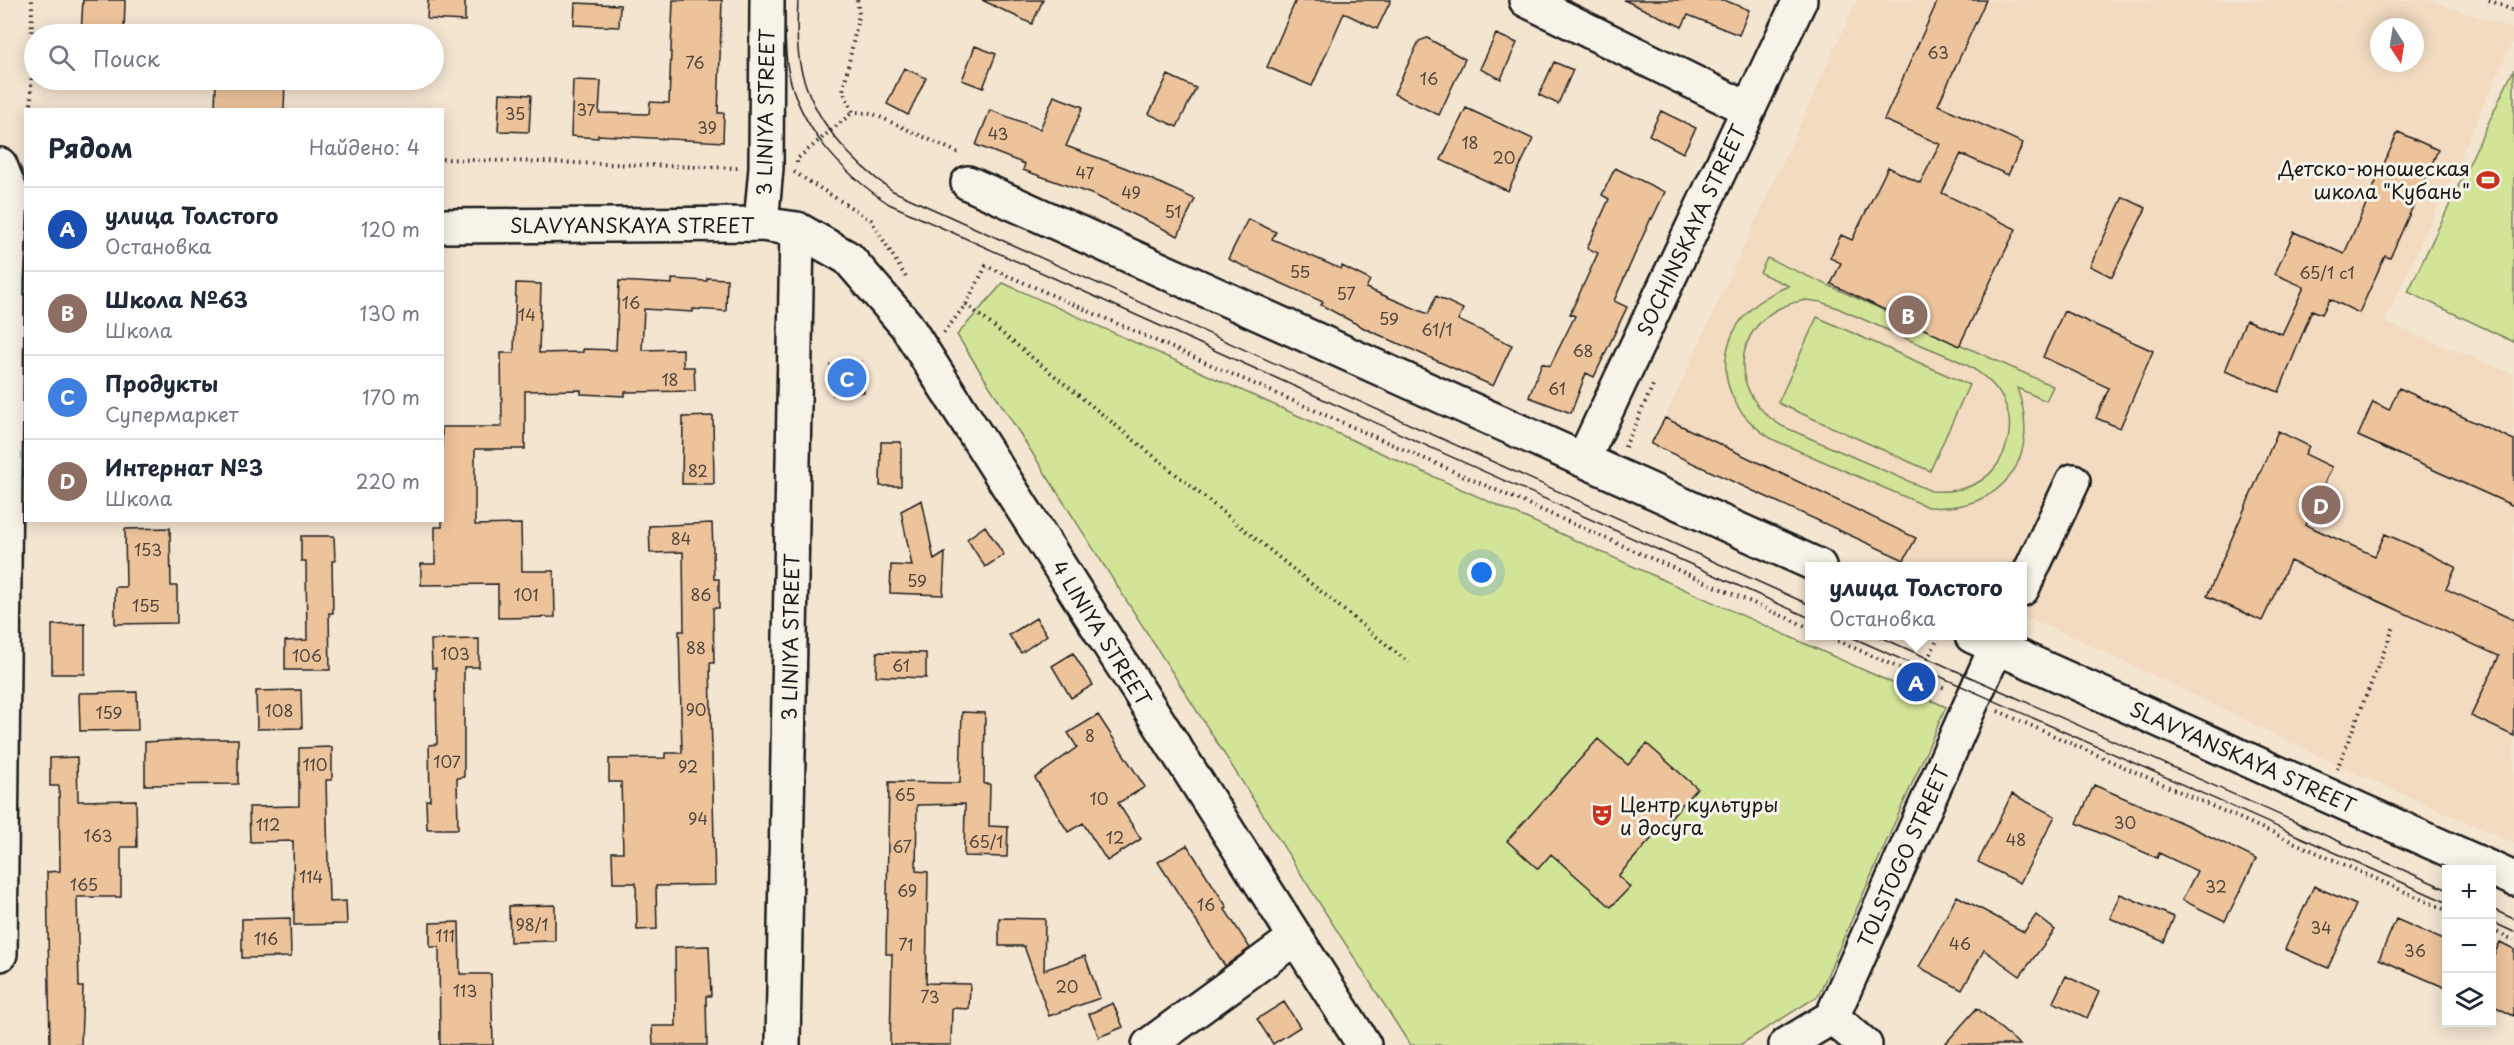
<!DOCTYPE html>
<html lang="ru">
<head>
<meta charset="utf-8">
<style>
	:root { --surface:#fff; --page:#f6f6f7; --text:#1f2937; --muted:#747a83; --line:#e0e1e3; --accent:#b45309 }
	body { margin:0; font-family:"Playpen Sans",sans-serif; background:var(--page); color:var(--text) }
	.controls { position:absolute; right:18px; bottom:18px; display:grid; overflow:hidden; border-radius:0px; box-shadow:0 3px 15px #0003 }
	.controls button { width:54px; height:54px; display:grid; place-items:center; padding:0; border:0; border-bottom:2px solid var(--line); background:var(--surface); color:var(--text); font:30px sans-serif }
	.compass { position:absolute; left:2370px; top:18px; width:54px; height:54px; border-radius:50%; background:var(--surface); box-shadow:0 3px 15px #0003; rotate:168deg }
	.you { position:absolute; left:1482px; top:573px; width:21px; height:21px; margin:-15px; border:4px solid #fff; border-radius:50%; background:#1a73e8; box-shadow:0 0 0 9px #1a73e833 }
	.badge { display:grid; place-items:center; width:39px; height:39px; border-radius:50%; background:var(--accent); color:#fff; font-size:20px; font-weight:700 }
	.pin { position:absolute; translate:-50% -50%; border:3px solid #fff; box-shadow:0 2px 6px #0006 }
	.popup { position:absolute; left:1805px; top:562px; width:222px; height:78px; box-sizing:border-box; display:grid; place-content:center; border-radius:0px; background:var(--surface); filter:drop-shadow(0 2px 4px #0005); font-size:20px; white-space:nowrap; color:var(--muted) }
	.popup b { font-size:22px; color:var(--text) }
	.popup::after { content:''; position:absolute; left:50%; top:100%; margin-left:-12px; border:12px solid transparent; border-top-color:var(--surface) }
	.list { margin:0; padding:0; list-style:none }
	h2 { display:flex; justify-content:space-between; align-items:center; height:78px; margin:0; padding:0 24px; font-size:26px }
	h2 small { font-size:20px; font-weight:400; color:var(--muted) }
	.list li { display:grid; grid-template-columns:39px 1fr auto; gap:18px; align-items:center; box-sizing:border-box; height:84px; padding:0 24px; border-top:2px solid var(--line) }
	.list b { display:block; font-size:22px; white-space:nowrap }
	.list p { margin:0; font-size:20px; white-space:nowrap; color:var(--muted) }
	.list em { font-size:20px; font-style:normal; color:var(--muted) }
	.icon { flex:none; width:33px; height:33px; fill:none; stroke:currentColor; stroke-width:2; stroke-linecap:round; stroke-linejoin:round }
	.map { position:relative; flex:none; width:2514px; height:1045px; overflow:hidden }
	.search { position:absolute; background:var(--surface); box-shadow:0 3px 15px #0003; left:24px; top:24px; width:420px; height:66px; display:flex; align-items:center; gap:15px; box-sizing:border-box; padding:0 21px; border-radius:33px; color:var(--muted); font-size:22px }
	.panel { position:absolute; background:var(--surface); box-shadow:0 3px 15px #0003; left:24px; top:108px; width:420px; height:414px; border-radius:0px }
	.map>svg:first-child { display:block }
	.built { fill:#f2dbc1; fill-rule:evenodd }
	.green { fill:#d2e498; stroke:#77805a; stroke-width:1.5; fill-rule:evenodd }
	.building { fill:#edc39c; stroke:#1c1c1c; stroke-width:1.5 }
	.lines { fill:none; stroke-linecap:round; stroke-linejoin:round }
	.minor-casing { stroke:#1c1c1c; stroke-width:38 }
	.path { stroke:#1c1c1c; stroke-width:4; stroke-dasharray:1.5 4.5; stroke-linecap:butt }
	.minor { stroke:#f7f3e8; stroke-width:33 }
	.tram { stroke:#1c1c1c; stroke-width:1.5 }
	.labels { text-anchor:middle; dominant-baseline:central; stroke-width:6; stroke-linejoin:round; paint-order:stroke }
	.number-label { font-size:16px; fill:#50463c }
	.street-label { font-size:20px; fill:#1c1c1c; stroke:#f7f3e8 }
	.poi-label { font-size:20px; fill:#1c1c1c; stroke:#f7f3e8; text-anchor:end }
</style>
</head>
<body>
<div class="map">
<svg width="2514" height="1045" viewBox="0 0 2514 1045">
	<rect width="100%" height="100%" fill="#f4e5d1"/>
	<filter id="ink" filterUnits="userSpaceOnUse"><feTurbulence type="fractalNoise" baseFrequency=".0167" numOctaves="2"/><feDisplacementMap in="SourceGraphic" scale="12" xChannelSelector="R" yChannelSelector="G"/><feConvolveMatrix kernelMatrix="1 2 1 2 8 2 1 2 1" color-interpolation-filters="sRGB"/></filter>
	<g filter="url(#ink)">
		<path class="built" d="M1857 0H2429L2514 29V39L2385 322 2514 374V843L2339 766 2069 635 2023 617 2022 566H1919L1904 560 1916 538 1665 418ZM2379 27H2415V63H2379Z"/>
		<path class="green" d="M2514 69V342L2408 292Z
			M1767 258 2053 386 2046 401 2017 388C2043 458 2002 513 1928 507L1774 440C1703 399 1712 314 1789 286L1760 273ZM1806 300 1821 302 1835 307C1863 319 1891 332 1919 344 1956 360 2002 373 2009 418 2011 434 2007 448 1999 462 1984 486 1958 493 1931 491L1782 426C1720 389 1735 311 1806 300Z
			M1003 283 1946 707 1818 996 1740 1045H1410L957 335Z
			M1817 317 1969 385 1930 471 1778 403Z"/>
		<path class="building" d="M83 0H125L124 34H81Z
			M428 0H465V21L427 19Z
			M673 0H722L718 113H724L723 142 598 135V138L571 136 573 80 601 81 599 113 649 114 650 102 669 103Z
			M982 0H1043L1032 24Z
			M1296 0H1391L1377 29 1344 13 1312 86 1267 67Z
			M1624 0H1724L1749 10 1739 35 1688 15 1682 27Z
			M1938 0H1986L1938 105 2023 143 2008 175 1961 154 1942 193 2016 229 1959 346 1831 284 1841 263 1830 258 1841 235 1852 240 1888 167 1920 183 1940 144 1884 120Z
			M575 3 620 5 619 27 574 25Z
			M1496 34 1517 43 1501 79 1480 69Z
			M1427 38 1465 59 1439 115 1394 94 1419 41Z
			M975 46 996 54 983 88 962 80Z
			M1554 62 1573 70 1558 104 1539 95Z
			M904 68 926 78 908 115 887 104Z
			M1168 75 1196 88 1177 127 1149 114Z
			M216 80H285L284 110H215Z
			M500 93 531 95 529 132 498 131Z
			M1054 96 1083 107 1066 146 1126 168 1195 199 1178 236 1094 195 1023 170 1025 164 976 145 990 110 1040 129Z
			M1466 108 1533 139 1508 191 1441 160Z
			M1661 111 1696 128 1683 153 1649 135Z
			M2398 132 2438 150 2390 258 2385 256 2359 313 2330 299 2322 314 2312 310 2279 392 2225 371 2246 320 2282 334 2304 287 2275 274 2294 232 2344 254Z
			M1615 168 1665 192 1652 219 1651 218 1614 301 1627 307 1594 377 1586 373 1571 413 1529 397 1542 363 1550 366 1575 316 1570 314 1598 253 1587 248 1609 199 1602 195Z
			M2123 197 2146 208 2112 277 2090 266Z
			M1248 219 1276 232 1272 239 1341 269 1342 266 1370 280 1366 288 1428 314 1436 296 1463 309 1458 320 1512 345 1493 386 1364 328 1321 305 1323 302 1228 259Z
			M707 278 727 279 726 311 693 309V312L644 309 642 350 683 349V367H694L695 391 625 392V396L581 394V390L525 391V449H475V525L521 524 522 571H554L555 617 498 618V584L421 585V564H435V527H442V427H502L501 353H514L516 283 541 284 539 353 583 352V349L616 350 619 281 672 284V279L707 281Z
			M2064 311 2153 351 2120 428 2096 418 2109 388 2043 357Z
			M861 362 864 392 833 395 830 365Z
			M2399 388 2514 440V506L2358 436 2373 402 2389 410Z
			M713 416 714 484H682L683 417Z
			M1665 418 1916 538 1904 560 1651 444Z
			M2278 431 2309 446 2305 454 2332 467 2306 525 2375 556 2385 534 2415 547 2456 567 2446 589 2514 620V736L2471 716 2499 656 2290 561 2262 621 2207 596Z
			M881 442H901V486H880Z
			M922 500 934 560 945 553 943 595 890 593 891 565 912 566 901 511Z
			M712 523 714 579H719V608H713L714 663H710L715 885 656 886 657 929 637 930 636 883H613L612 852H623L621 782H609V759L665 758V753H682L679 631H684L683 552 650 553 649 526Z
			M985 526 1004 555 985 567 967 539Z
			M170 528 171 586H177V623L115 624V587H126L125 529Z
			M301 536H334L335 561H332L333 613H329L330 670H285V641L307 640 306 561H301Z
			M1036 618 1047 635 1021 653 1009 635Z
			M85 624V674H52V625Z
			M479 639V667H464V777L457 778 458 829H427L426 800H430L429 745 437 744 436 668H432L431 640Z
			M877 652 926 653V678L876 676Z
			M1073 653 1093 685 1071 698 1052 666Z
			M301 690 302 728 257 729 256 691Z
			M137 692 138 730 80 731 79 693Z
			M962 712 985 713 984 784H990L989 826 1008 827 1007 857 964 856 965 804 917 805 916 871 928 872 926 983 970 984 969 1009 952 1008 951 1045H890L892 954H886L889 782 960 783Z
			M1098 715 1145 787 1118 803 1141 839 1107 861 1083 823 1068 832 1035 778 1077 747 1068 733Z
			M197 739H238V784L145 785V742Z
			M1598 739 1628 765 1647 744 1697 788 1618 876 1630 887 1611 907 1551 854 1538 869 1507 841Z
			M332 747V780H326L329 902 346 901 347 924 294 925 293 841 250 842 249 807 299 806V748Z
			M77 757 78 801 136 800 137 847H121V897H77L79 987H83L81 1045H50L47 872 60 871 59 786H50V758Z
			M2094 785 2189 826 2256 859 2225 921 2182 900 2197 871 2159 853 2157 858 2077 823Z
			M2012 794 2055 816 2020 883 1978 862Z
			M1187 845 1227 907 1224 908 1250 948 1225 966 1158 862Z
			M2314 886 2356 905 2328 968 2285 949Z
			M2120 894 2174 917 2164 942 2110 918Z
			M1957 896 2024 932 2036 915 2055 930 2020 976 1984 950 1962 990 1919 967Z
			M555 905V941L510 942 509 906Z
			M290 918 291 957 242 958V919Z
			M999 918 1045 919 1044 970 1085 956 1100 998 1049 1016 1024 946H999Z
			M2396 919 2446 941V988L2379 959Z
			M459 922 460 974H491L493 1045H440L439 947H430V923Z
			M2500 942 2514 949V1016L2492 1005V959Z
			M709 946 711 996H706L707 1045H653L652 1026H676L675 947Z
			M2066 976 2099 992 2087 1018 2053 1002Z
			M1284 1002 1300 1027 1273 1044 1257 1019Z
			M1113 1003 1123 1027 1099 1037 1089 1014Z
			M1977 1008 2020 1045H1944Z"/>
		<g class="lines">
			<g class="minor-casing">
				<path id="minor" d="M1526 0 1748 109
					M0 165 11 193 7 280 0 954
					M968 183 1819 566
					M761 224 766 168 767 0
					M442 226 761 224 797 229 848 258 906 325 1364 1045
					M1583 460 1800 0
					M2022 589 2073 481
					M1972 636 2514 879
					M1832 1017 1865 1045
					M783 1045 797 229
					M1149 1045 1295 938
					M1786 1045 1832 1017 2001 636"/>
			</g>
			<path class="path" d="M857 0 859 14 843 91 853 112 871 113 961 154
				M2489 0 2514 11
				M31 110 32 0
				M442 159 739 168
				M797 163V159L853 112
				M794 172 871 220 907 279
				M966 304 1409 663
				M944 333 966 304 986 266 1810 628
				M1625 447 1654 383
				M1827 636 1947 689
				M1920 676 1939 636
				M1998 711 2446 910
				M2337 769 2394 626
				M2492 930 2514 940"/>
			<use href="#minor" class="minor"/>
			<path class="tram" d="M785 0C785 23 784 47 788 70 799 127 841 172 889 204L1810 618
				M798 0C797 23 796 47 801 69 813 120 851 162 893 191L1810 605
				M1849 636 2446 902
				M1878 636 2446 889
				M2492 909 2514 919
				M2492 922 2514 932"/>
		</g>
	</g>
	<defs>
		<g id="stadium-bare" transform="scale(1.8)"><path d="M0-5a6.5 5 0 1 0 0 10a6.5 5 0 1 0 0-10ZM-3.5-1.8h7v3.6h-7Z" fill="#c8321e" stroke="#f7f3e8" stroke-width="2.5" paint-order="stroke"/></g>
		<g id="theatre-bare" transform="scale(1.8)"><path d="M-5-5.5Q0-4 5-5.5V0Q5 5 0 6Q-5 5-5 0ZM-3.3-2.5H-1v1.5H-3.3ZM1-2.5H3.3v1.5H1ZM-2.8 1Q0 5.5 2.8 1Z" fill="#c8321e" stroke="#f7f3e8" stroke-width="2.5" paint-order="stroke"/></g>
	</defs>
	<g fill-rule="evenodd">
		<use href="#stadium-bare" x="2488" y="180"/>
		<use href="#theatre-bare" x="1602" y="815"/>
	</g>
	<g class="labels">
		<g class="number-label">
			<text x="1938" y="52">63</text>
			<text x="695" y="62">76</text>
			<text x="1429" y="78">16</text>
			<text x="586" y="109">37</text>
			<text x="515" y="113">35</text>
			<text x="707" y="127">39</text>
			<text x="998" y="133">43</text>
			<text x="1470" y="142">18</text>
			<text x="1504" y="157">20</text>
			<text x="1085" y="172">47</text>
			<text x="1131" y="192">49</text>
			<text x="1173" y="211">51</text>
			<text x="1300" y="271">55</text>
			<text x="2327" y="272">65/1 с1</text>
			<text x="1346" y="293">57</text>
			<text x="631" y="302">16</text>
			<text x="527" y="314">14</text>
			<text x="1389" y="318">59</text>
			<text x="1437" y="329">61/1</text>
			<text x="1583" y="350">68</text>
			<text x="670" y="379">18</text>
			<text x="1557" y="388">61</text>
			<text x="698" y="470">82</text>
			<text x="681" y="538">84</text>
			<text x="148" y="549">153</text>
			<text x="917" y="580">59</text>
			<text x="526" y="594">101</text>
			<text x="701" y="594">86</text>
			<text x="146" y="605">155</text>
			<text x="696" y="647">88</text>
			<text x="455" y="653">103</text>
			<text x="307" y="655">106</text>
			<text x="901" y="665">61</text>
			<text x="696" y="709">90</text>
			<text x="279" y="710">108</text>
			<text x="109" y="712">159</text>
			<text x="1090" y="735">8</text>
			<text x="447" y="761">107</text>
			<text x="315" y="764">110</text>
			<text x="688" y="766">92</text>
			<text x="905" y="794">65</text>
			<text x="1099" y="798">10</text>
			<text x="698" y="818">94</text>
			<text x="2125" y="822">30</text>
			<text x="268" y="824">112</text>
			<text x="98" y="835">163</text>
			<text x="1115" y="837">12</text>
			<text x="2016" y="839">48</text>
			<text x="986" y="841">65/1</text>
			<text x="902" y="846">67</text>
			<text x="311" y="876">114</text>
			<text x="84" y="884">165</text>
			<text x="2216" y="886">32</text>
			<text x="907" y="890">69</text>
			<text x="1206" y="904">16</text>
			<text x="532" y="924">98/1</text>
			<text x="2321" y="927">34</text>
			<text x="445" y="935">111</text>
			<text x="266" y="938">116</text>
			<text x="1960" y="943">46</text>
			<text x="906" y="944">71</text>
			<text x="2415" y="950">36</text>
			<text x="1067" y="986">20</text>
			<text x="465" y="990">113</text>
			<text x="930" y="996">73</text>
		</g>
		<g class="street-label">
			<text transform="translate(765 112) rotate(-89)">3 LINIYA STREET</text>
			<text x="632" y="225">SLAVYANSKAYA STREET</text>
			<text transform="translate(1691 230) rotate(-65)">SOCHINSKAYA STREET</text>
			<text transform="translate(1102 633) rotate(58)">4 LINIYA STREET</text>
			<text transform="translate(790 637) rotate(-89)">3 LINIYA STREET</text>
			<text transform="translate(2243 757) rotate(24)">SLAVYANSKAYA STREET</text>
			<text transform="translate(1903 856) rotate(-66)">TOLSTOGO STREET</text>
		</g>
		<g class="poi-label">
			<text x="2470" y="168">Детско-юношеская<tspan x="2470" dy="23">школа "Кубань"</tspan></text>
			<text x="1620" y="804" text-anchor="start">Центр культуры<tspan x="1620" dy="23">и досуга</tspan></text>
		</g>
	</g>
</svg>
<div class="controls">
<button>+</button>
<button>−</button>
<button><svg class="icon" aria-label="layers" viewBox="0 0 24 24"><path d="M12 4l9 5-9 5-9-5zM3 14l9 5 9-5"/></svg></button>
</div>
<svg class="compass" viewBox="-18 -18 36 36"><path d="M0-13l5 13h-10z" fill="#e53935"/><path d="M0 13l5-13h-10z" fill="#747a83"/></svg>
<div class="you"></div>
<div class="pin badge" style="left:1916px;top:682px;background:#1a4fb4">A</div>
<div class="popup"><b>улица Толстого</b>Остановка</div>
<div class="pin badge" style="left:1908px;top:315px;background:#8d6e63">B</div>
<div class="pin badge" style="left:847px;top:378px;background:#3f7fe0">C</div>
<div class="pin badge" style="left:2321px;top:505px;background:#8d6e63">D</div>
<div class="search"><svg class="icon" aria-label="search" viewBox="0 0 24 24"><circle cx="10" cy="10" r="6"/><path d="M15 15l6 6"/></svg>Поиск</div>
<section class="panel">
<h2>Рядом<small>Найдено: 4</small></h2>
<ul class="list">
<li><span class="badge" style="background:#1a4fb4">A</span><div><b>улица Толстого</b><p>Остановка</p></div><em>120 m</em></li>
<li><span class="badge" style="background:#8d6e63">B</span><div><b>Школа №63</b><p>Школа</p></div><em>130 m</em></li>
<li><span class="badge" style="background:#3f7fe0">C</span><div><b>Продукты</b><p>Супермаркет</p></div><em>170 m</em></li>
<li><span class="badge" style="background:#8d6e63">D</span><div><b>Интернат №3</b><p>Школа</p></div><em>220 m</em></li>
</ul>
</section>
</div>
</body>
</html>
